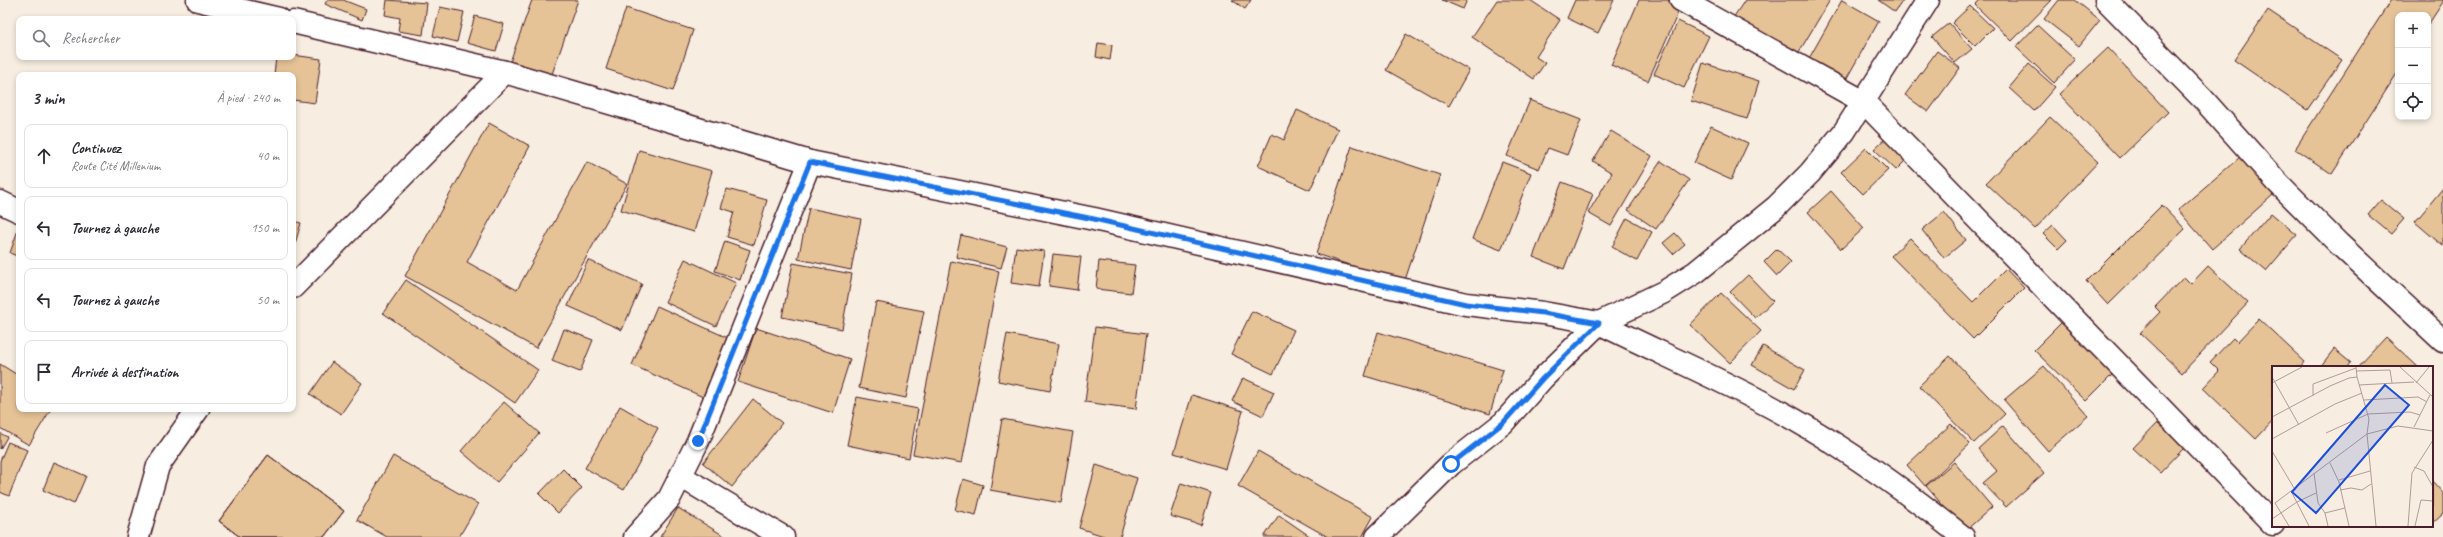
<!DOCTYPE html>
<html lang="fr">
<head>
<meta charset="utf-8">
<style>
	:root { --surface:#fff; --page:#f7f7f7; --text:#2b2b33; --muted:#7c7c81; --line:#e1e1e2 }
	body { margin:0; font-family:Caveat,sans-serif; background:var(--page); color:var(--text) }
	.controls { position:absolute; right:12px; top:12px; display:grid; overflow:hidden; border-radius:8px; box-shadow:0 2px 6px #0003 }
	.controls button { width:36px; height:36px; display:grid; place-items:center; padding:0; border:0; border-bottom:1px solid var(--line); background:var(--surface); color:var(--text); font:20px sans-serif }
	.stop { position:absolute; width:12px; height:12px; margin:-9px; border:3px solid #1a73e8; border-radius:50%; background:#fff }
	.stop.end { background:#1a73e8; border-color:#fff; box-shadow:0 1px 4px #0008 }
	.list { margin:0; padding:0; list-style:none }
	h2 { display:flex; justify-content:space-between; align-items:center; height:52px; margin:0; padding:0 16px; font-size:17px }
	h2 small { font-size:13px; font-weight:400; color:var(--muted) }
	.list li { display:grid; grid-template-columns:26px 1fr auto; gap:12px; align-items:center; box-sizing:border-box; height:64px; margin:0 8px 8px; padding:0 8px; border:1px solid var(--line); border-radius:8px }
	.list b { display:block; font-size:15px; white-space:nowrap }
	.list p { margin:0; font-size:13px; white-space:nowrap; color:var(--muted) }
	.list em { font-size:13px; font-style:normal; color:var(--muted) }
	.icon { flex:none; width:22px; height:22px; fill:none; stroke:currentColor; stroke-width:2; stroke-linecap:round; stroke-linejoin:round }
	.map { position:relative; flex:none; width:2443px; height:537px; overflow:hidden }
	.search { position:absolute; background:var(--surface); box-shadow:0 2px 6px #0003; left:16px; top:16px; width:280px; height:44px; display:flex; align-items:center; gap:10px; box-sizing:border-box; padding:0 14px; border-radius:8px; color:var(--muted); font-size:15px }
	.panel { position:absolute; background:var(--surface); box-shadow:0 2px 6px #0003; left:16px; top:72px; width:280px; height:340px; border-radius:8px }
	.map>svg:first-child { display:block }
	.building { fill:#e5c397; stroke:#4a1f2b }
	.lines { fill:none; stroke-linecap:round; stroke-linejoin:round }
	.street-casing { stroke:#4a1f2b; stroke-width:25 }
	.secondary-casing { stroke:#4a1f2b; stroke-width:25 }
	.street { stroke:#fff; stroke-width:22 }
	.secondary { stroke:#fff; stroke-width:22 }
	.route { stroke:#1a73e8; stroke-width:5 }
	.inset-road { fill:none; stroke:#b29b98; stroke-width:1 }
	.view { fill:#1d4ed8; fill-opacity:0.15; stroke:#1d4ed8; stroke-width:2 }
	.inset-edge { fill:none; stroke:#4a1f2b; stroke-width:2 }
</style>
</head>
<body>
<div class="map">
<svg width="2443" height="537" viewBox="0 0 2443 537">
	<rect width="100%" height="100%" fill="#f7ede0"/>
	<filter id="ink" filterUnits="userSpaceOnUse"><feTurbulence type="fractalNoise" baseFrequency=".025" numOctaves="2"/><feDisplacementMap in="SourceGraphic" scale="8" xChannelSelector="R" yChannelSelector="G"/><feConvolveMatrix kernelMatrix="1 2 1 2 8 2 1 2 1" color-interpolation-filters="sRGB"/></filter>
	<g filter="url(#ink)">
		<path class="building" d="M327 0H343L366 9 362 20 325 4Z
			M387 0 427 3 423 35 398 31 400 18 385 15Z
			M532 0H578L551 77 510 62Z
			M1232 0H1251L1245 9Z
			M1442 0H1467L1463 9Z
			M1497 0H1530L1560 20 1536 57 1545 63 1534 79 1472 37Z
			M1575 0H1614L1598 33 1567 18Z
			M1639 0H1667L1681 6 1648 81 1611 65Z
			M1745 0H1830L1796 57 1733 18Z
			M1842 0 1879 21 1844 83 1807 62Z
			M1878 0H1903L1895 12Z
			M1980 0H2052L2012 41 1975 5Z
			M2059 0H2075L2100 20 2079 46 2044 19Z
			M2391 0H2443V2L2428 25V15H2398V72L2332 174 2295 149Z
			M1970 6 1993 28 1975 46 1952 23Z
			M440 7 464 12 457 42 433 36Z
			M626 8 693 30 673 91 606 69Z
			M2268 10 2342 60 2307 110 2234 60Z
			M475 16 504 24 496 51 467 43Z
			M1678 21 1709 36 1684 88 1654 74Z
			M1949 23 1972 49 1955 63 1932 37Z
			M2037 25 2075 60 2054 83 2016 47Z
			M1406 34 1469 70 1449 106 1386 70Z
			M1098 43 1112 45 1110 60 1096 57Z
			M2108 48 2168 112 2120 158 2059 94Z
			M1937 51 1960 68 1928 112 1905 95Z
			M293 55 321 59 315 103 293 100V75H274L276 57H293Z
			M1703 63 1759 81 1747 119 1691 101Z
			M2029 64 2055 87 2034 111 2009 88Z
			M1530 100 1581 120 1567 155 1548 148 1539 169 1507 156Z
			M1297 110 1338 129 1310 190 1258 166 1272 134 1284 140Z
			M2050 117 2098 162 2035 229 1986 183Z
			M489 123 530 146 467 262 517 290 587 162 627 184 536 348 405 276Z
			M1711 126 1748 143 1731 180 1694 163Z
			M1611 131 1652 156 1611 226 1588 213 1612 173 1593 161Z
			M1890 134 1911 155 1896 170 1874 149Z
			M1352 146 1440 175 1404 283 1316 254Z
			M1866 148 1888 170 1863 194 1841 172Z
			M639 150 712 171 694 232 621 210Z
			M2240 157 2273 195 2212 249 2178 210Z
			M1661 161 1689 180 1656 229 1628 210Z
			M1502 162 1531 173 1501 250 1472 239Z
			M1562 182 1593 194 1564 269 1533 257Z
			M2443 188V246L2415 222Z
			M727 189 767 200 754 245 727 237 734 212 721 208Z
			M1831 191 1864 228 1841 249 1808 212Z
			M2381 200 2404 219 2391 234 2368 215Z
			M2162 205 2185 229 2108 305 2086 281Z
			M809 208 861 219 851 270 798 259Z
			M1944 212 1966 240 1944 258 1922 230Z
			M2271 213 2297 235 2266 271 2240 249Z
			M1627 218 1652 232 1637 261 1612 247Z
			M293 221 301 223 293 251Z
			M2053 225 2067 240 2058 249 2043 234Z
			M19 227V257L10 253Z
			M1675 233 1685 244 1673 254 1663 243Z
			M961 235 1007 247 1001 268 956 257Z
			M1910 238 1973 302 2006 269 2024 288 1973 339 1891 256Z
			M725 241 750 250 740 280 715 271Z
			M1016 247 1044 251 1039 287 1011 283Z
			M1777 249 1791 262 1777 276 1764 262Z
			M1053 254 1081 257 1077 290 1049 286Z
			M685 259 736 283 716 326 665 302Z
			M588 260 642 284 622 330 568 306Z
			M951 261 999 271 962 463 913 454Z
			M1099 261 1135 265 1131 293 1096 289Z
			M793 263 852 274 842 329 782 317Z
			M2208 266 2248 303 2182 373 2140 333 2160 312 2155 307 2184 277 2191 284Z
			M1748 275 1773 301 1755 318 1730 292Z
			M406 280 538 370 515 403 383 313Z
			M1721 293 1761 331 1730 363 1690 325Z
			M876 302 924 311 906 398 859 388Z
			M657 306 728 338 703 397 632 365Z
			M1252 311 1294 330 1273 374 1231 354Z
			M2066 318 2118 369 2086 401 2034 350Z
			M2259 319 2305 362 2301 367H2273V421L2256 439 2203 388 2219 371 2210 362 2233 338 2237 342Z
			M1095 327 1146 334 1136 409 1085 402Z
			M756 328 850 359 833 413 738 382Z
			M564 329 593 340 580 372 552 361Z
			M1378 332 1503 370 1490 414 1365 376Z
			M1007 334 1059 344 1050 391 998 381Z
			M2386 337 2418 367H2358Z
			M1763 346 1805 370 1794 389 1752 365Z
			M2334 349 2351 363 2348 367H2320Z
			M1950 356 2005 414 1974 443 1919 386Z
			M332 362 362 383 341 414 310 394Z
			M0 364 19 376V409H51L29 445 0 428Z
			M2044 366 2088 416 2048 451 2004 400Z
			M1243 378 1274 392 1263 416 1232 401Z
			M1192 395 1243 411 1226 469 1174 453Z
			M857 397 918 409 909 458 847 445Z
			M753 399 782 423 732 487 703 463Z
			M504 402 539 433 497 482 461 451Z
			M620 406 658 428 624 490 585 468Z
			M1002 419 1073 432 1061 503 990 490Z
			M2157 423 2184 448 2160 473 2133 448Z
			M1951 424 1970 444 1925 486 1907 465Z
			M2003 426 2044 473 2006 507 1983 483 1997 471 1978 449Z
			M0 433 7 437 0 449Z
			M8 442 27 450 9 496 0 492V461Z
			M1258 451 1373 517 1362 537H1328L1238 486Z
			M268 455 344 511 324 537H240L219 521Z
			M268 455 344 511 324 537H240L219 521Z
			M393 456 478 504 459 537H387L357 520Z
			M54 462 86 476 74 504 43 490Z
			M1954 462 1992 507 1965 531 1926 486Z
			M1096 465 1137 478 1120 537H1107L1079 528Z
			M563 469 582 488 558 513 539 494Z
			M963 479 983 485 976 515 955 510Z
			M2432 481 2443 493V514L2432 524Z
			M1181 483 1211 493 1201 525 1170 516Z
			M678 508 726 537H660Z
			M1279 515 1311 537H1264Z"/>
		<g class="lines">
			<g class="street-casing">
				<path id="street" d="M1681 0 1864 102 2273 524
					M2106 0 2202 98 2277 182 2339 244 2443 341
					M0 202 19 211
					M293 287 505 72
					M682 477 783 537
					M138 537 158 466 198 409
					M635 537 669 499 698 441 810 162
					M1377 537 1451 464 1503 423 1543 378 1599 323C1680 363 1765 398 1841 448 1883 475 1923 505 1963 537"/>
			</g>
			<g class="secondary-casing">
				<path id="secondary" d="M198 0 279 19
					M293 22 505 72 810 162 1094 219 1466 304 1543 313 1599 323 1664 292 1696 272 1776 207 1810 173 1844 132 1928 0"/>
			</g>
			<use href="#street" class="street"/>
			<use href="#secondary" class="secondary"/>
		</g>
	</g>
	<g class="lines" filter="url(#ink)">
		<path class="route" d="M698 441 810 162 1094 219 1466 304 1543 313 1599 323 1543 378 1503 423 1451 464"/>
	</g>
	<g transform="translate(2272 366)">
		<rect width="161" height="161" fill="#f7ede0"/>
		<path class="inset-road" d="M128 1 161 31M84 5 118 4 120 17M0 11 27 59M0 17 30 1M144 17 157 1M87 19 142 16M41 30V18L84 2M92 34 146 31 155 36M0 51 58 20 77 12 85 11M142 61 158 29M54 67 96 48 138 46 148 49M0 73 63 38 90 27M0 85 22 122M58 97 67 116 77 160M142 101 152 105 161 121M42 107 46 137 53 147 56 160M67 114 98 105M68 124 79 122 90 124 99 118M19 125 37 160M53 147 73 142M0 153 25 136 44 127M17 160 3 137 95 68 97 53 85 11 84 1M104 160 95 68 126 60 161 65M136 160 140 107 161 74M143 160 149 134 161 135"/>
		<path class="view" d="M113 19 137 39 44 147 20 126Z"/>
		<rect width="161" height="161" class="inset-edge"/>
	</g>
</svg>
<div class="controls">
<button>+</button>
<button>−</button>
<button><svg class="icon" aria-label="locate" viewBox="0 0 24 24"><circle cx="12" cy="12" r="6"/><path d="M12 2v4M12 18v4M2 12h4M18 12h4"/></svg></button>
</div>
<div class="stop" style="left:1451px;top:464px"></div>
<div class="stop end" style="left:698px;top:441px"></div>
<div class="search"><svg class="icon" aria-label="search" viewBox="0 0 24 24"><circle cx="10" cy="10" r="6"/><path d="M15 15l6 6"/></svg>Rechercher</div>
<section class="panel">
<h2>3 min<small>À pied · 240 m</small></h2>
<ul class="list">
<li><svg class="icon" aria-label="ahead" viewBox="0 0 24 24"><path d="M12 20V5M6 11l6-6 6 6"/></svg><div><b>Continuez</b><p>Route Cité Millenium</p></div><em>40 m</em></li>
<li><svg class="icon" aria-label="left" viewBox="0 0 24 24"><path d="M17 20v-9H6M10 6l-5 5 5 5"/></svg><div><b>Tournez à gauche</b></div><em>150 m</em></li>
<li><svg class="icon" aria-label="left" viewBox="0 0 24 24"><path d="M17 20v-9H6M10 6l-5 5 5 5"/></svg><div><b>Tournez à gauche</b></div><em>50 m</em></li>
<li><svg class="icon" aria-label="arrive" viewBox="0 0 24 24"><path d="M6 21V4h12l-3 4 3 4H6"/></svg><div><b>Arrivée à destination</b></div></li>
</ul>
</section>
</div>
</body>
</html>
